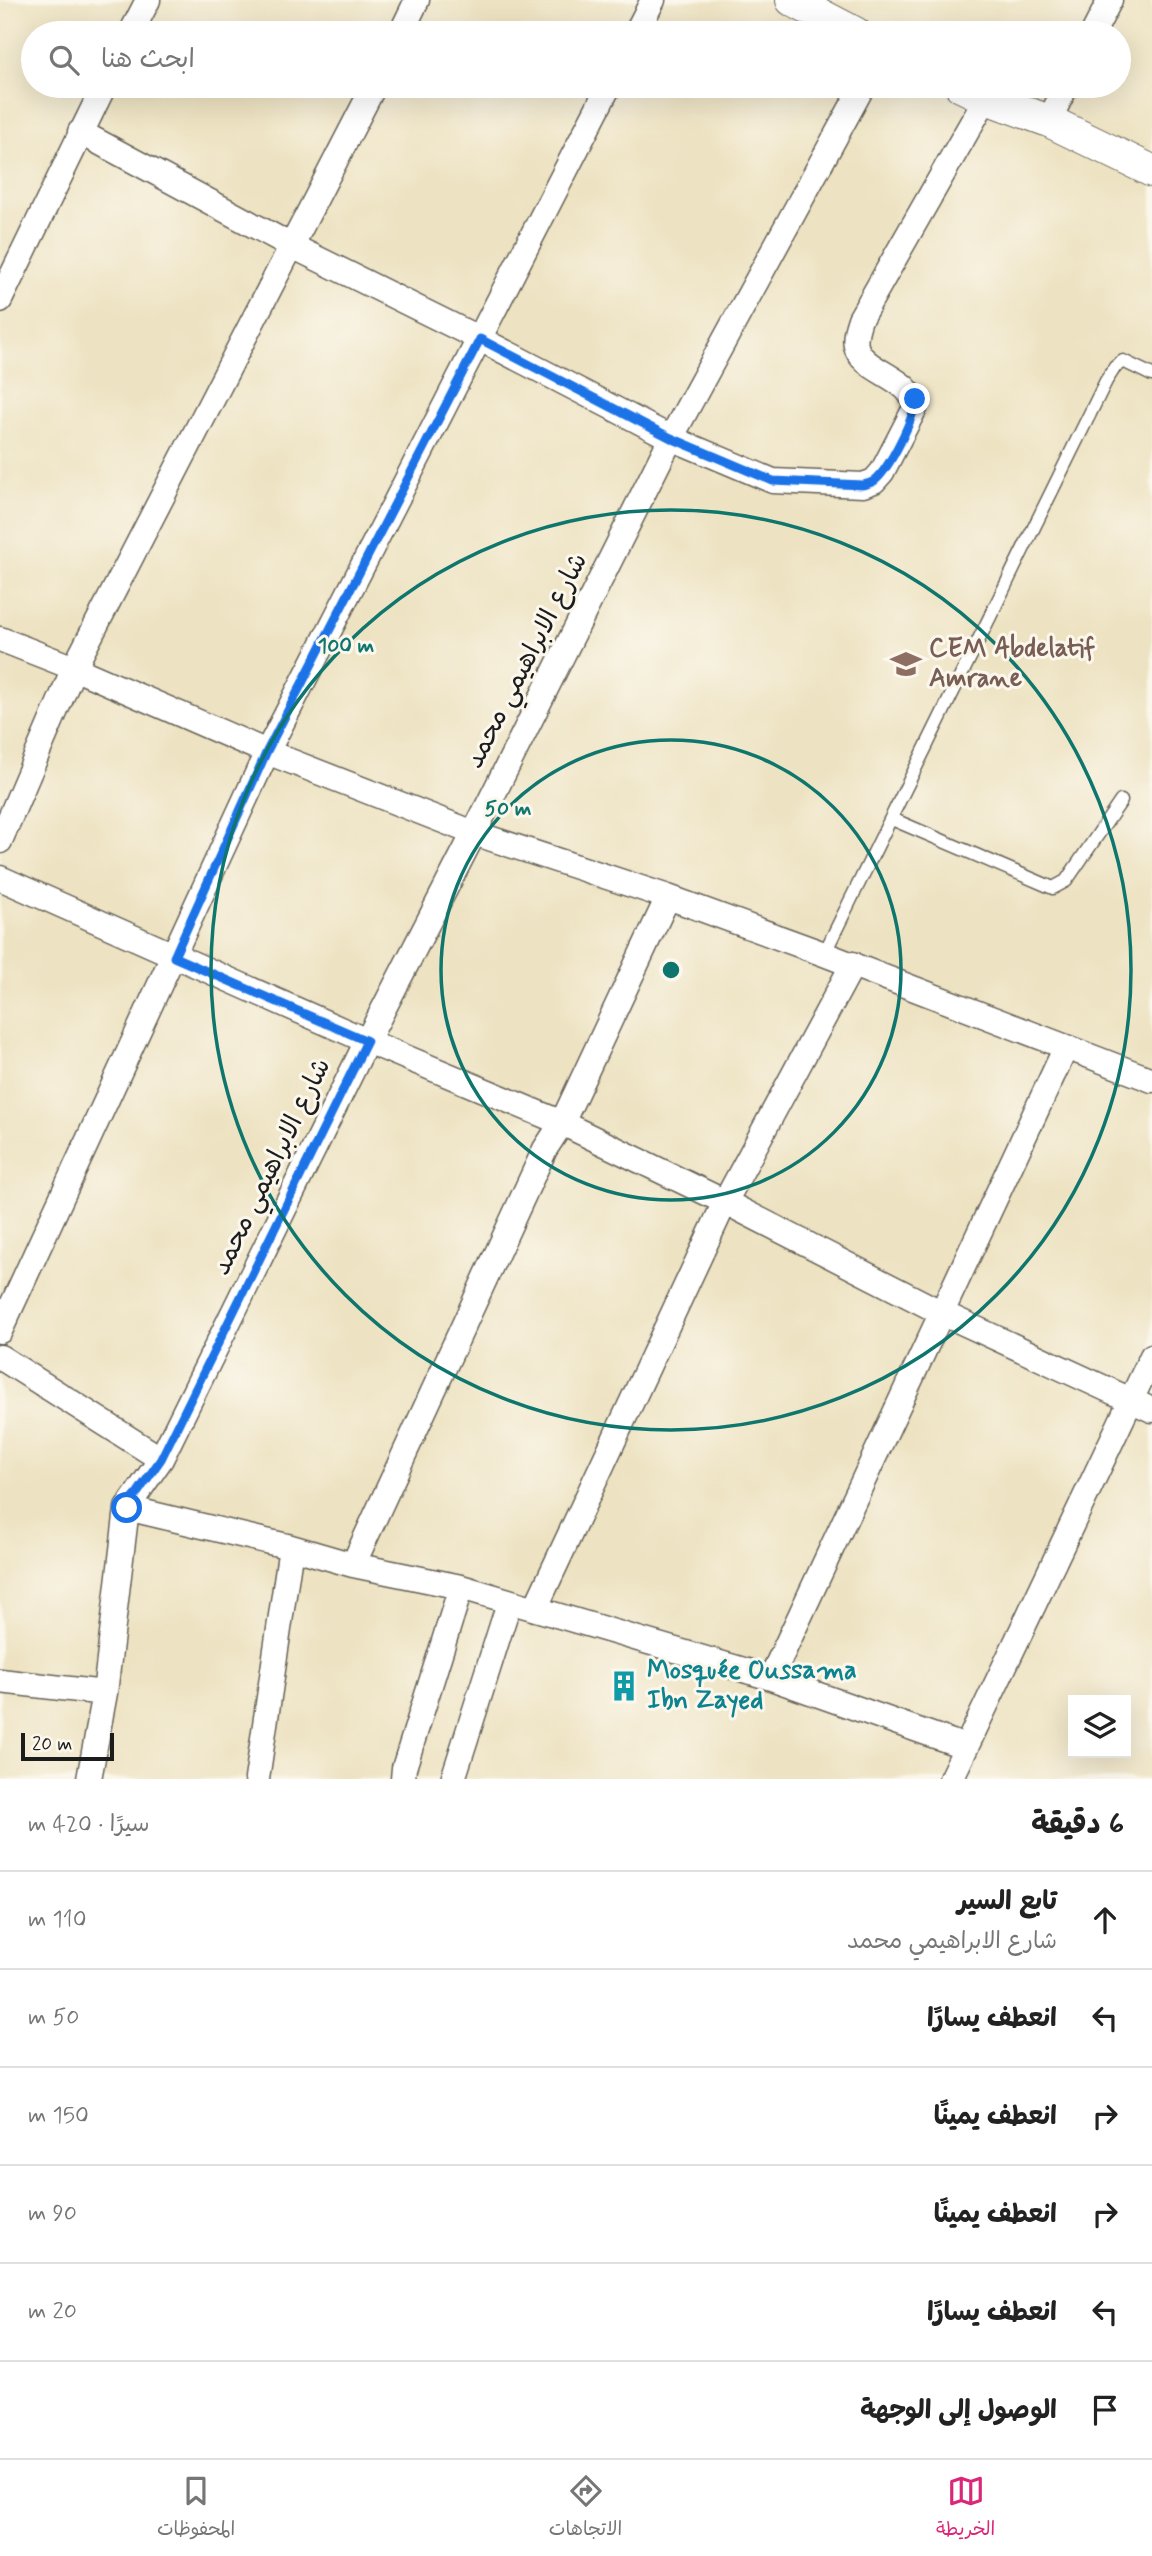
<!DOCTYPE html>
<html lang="ar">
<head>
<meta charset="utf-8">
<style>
	:root { --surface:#fff; --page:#f2f2f2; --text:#222; --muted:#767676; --line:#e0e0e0; --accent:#db2777 }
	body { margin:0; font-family:Mynerve,"Playpen Sans Arabic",sans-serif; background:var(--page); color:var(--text); direction:rtl }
	.controls { position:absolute; right:21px; bottom:21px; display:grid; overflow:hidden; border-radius:0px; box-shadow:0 7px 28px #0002 }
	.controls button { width:63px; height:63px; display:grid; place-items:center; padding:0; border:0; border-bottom:2px solid var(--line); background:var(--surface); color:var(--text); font:35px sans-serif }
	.scale { position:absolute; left:21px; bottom:18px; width:93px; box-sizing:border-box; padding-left:7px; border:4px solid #1c1c1c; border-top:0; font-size:19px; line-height:24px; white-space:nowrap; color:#1c1c1c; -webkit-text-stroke:5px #fbf7ec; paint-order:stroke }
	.stop { position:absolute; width:21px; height:21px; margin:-16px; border:5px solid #1a73e8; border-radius:50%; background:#fff }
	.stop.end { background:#1a73e8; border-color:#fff; box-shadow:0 2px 7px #0008 }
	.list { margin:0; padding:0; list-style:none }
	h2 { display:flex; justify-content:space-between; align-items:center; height:91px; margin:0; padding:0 28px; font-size:30px }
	h2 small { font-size:23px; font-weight:400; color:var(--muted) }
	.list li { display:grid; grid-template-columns:46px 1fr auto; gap:21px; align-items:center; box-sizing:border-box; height:98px; padding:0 28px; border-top:2px solid var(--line) }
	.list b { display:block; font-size:26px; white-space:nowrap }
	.list p { margin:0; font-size:23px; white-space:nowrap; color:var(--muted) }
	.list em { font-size:23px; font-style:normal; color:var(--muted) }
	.icon { flex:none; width:38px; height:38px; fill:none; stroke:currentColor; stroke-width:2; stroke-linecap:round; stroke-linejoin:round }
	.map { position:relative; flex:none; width:1152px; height:1779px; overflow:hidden; direction:ltr }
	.search { position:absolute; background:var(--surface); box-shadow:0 7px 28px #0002; left:21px; right:21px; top:21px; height:77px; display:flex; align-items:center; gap:18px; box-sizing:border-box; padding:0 24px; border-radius:38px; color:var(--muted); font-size:26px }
	.sheet { height:679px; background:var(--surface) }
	nav { display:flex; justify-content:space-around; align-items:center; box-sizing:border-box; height:98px; border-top:2px solid var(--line); background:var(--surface); font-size:19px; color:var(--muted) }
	nav a { display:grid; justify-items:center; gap:4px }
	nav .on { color:var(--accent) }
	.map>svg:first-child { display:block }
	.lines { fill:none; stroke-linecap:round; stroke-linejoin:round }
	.service-casing { stroke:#656156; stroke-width:15 }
	.minor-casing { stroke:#656156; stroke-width:27 }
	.tertiary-casing { stroke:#656156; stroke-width:34 }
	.service { stroke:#fff; stroke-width:12 }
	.minor { stroke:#fff; stroke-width:24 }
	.tertiary { stroke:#fff; stroke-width:32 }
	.route { stroke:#1a73e8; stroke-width:9 }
	.ring { fill:none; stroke:#0f766e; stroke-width:3.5 }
	.labels { text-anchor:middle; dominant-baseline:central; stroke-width:6; stroke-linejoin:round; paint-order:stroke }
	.education-label { font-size:26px; font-weight:bold; fill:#785e54; stroke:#fbf7ec; text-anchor:start }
	.street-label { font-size:26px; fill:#1c1c1c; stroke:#fbf7ec }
	.culture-label { font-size:26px; font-weight:bold; fill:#0d838f; stroke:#fbf7ec; text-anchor:start }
	.centre { fill:#0f766e; stroke:#fbf7ec; stroke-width:3.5 }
	.ring-label { font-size:21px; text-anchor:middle; font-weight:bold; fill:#0f766e; stroke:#fbf7ec; stroke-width:6; stroke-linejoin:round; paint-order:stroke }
</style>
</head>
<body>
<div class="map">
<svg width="1152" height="1779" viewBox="0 0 1152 1779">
	<rect width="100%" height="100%" fill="#fbf7ec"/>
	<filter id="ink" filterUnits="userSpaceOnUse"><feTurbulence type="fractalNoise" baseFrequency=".0143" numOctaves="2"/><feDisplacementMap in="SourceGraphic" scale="14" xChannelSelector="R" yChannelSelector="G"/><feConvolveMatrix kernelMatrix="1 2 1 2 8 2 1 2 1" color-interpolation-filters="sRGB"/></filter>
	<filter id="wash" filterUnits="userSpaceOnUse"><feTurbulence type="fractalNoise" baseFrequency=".00686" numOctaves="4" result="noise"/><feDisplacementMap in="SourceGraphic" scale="28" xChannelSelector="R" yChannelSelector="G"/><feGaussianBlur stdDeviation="1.57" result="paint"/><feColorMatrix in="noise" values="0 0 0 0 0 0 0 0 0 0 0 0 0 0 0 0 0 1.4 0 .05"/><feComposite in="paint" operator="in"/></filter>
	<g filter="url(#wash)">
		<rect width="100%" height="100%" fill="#ede2c1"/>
	</g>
	<g filter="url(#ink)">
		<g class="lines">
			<g class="service-casing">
				<path id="service" d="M892 819 1053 888 1066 881 1121 801
					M824 954 1106 381 1115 367 1123 361 1152 375"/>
			</g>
			<g class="minor-casing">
				<path id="minor" d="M131 33 148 0
					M401 33 417 0
					M636 33 653 0
					M1093 33 1110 0
					M1049 121 1066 86
					M80 132 292 246 480 339 671 438 773 481 863 485 874 481 882 472 915 408C914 377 862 373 856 346 854 337 857 328 860 319L986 98
					M0 300 104 86
					M0 639 74 668 267 752 474 833 668 897 824 954 1152 1080
					M0 841 74 668 374 86
					M0 878 367 1041 562 1123 725 1202 942 1313 1152 1410
					M0 1331 267 752 609 86
					M0 1357 161 1459
					M127 1508 291 1547 353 1565 461 1587 771 1678 966 1747
					M353 1565 545 1149 562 1123 668 897
					M535 1609 725 1202 853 964
					M771 1678 1066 1047
					M0 1681 105 1693
					M89 1779 105 1693 127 1508 161 1459 367 1041 474 833 671 438 863 86
					M257 1779 291 1547
					M403 1779 404 1768 461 1587
					M453 1779 509 1603
					M951 1779 1152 1356"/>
			</g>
			<g class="tertiary-casing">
				<path id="tertiary" d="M792 0 855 33
					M961 86 986 98 1049 121 1152 171"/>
			</g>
			<use href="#service" class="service"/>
			<use href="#minor" class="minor"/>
			<use href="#tertiary" class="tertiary"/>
		</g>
	</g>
	<g class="lines" filter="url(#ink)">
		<path class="route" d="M127 1508 161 1459 367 1041 174 957 267 751 480 339 671 438 773 481 863 485C867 484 871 483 874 481 888 471 916 416 915 399"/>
	</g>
	<g class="ring">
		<circle cx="671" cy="970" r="230"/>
		<circle cx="671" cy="970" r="460"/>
	</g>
	<defs>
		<g id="school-bare" transform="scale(2.415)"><path d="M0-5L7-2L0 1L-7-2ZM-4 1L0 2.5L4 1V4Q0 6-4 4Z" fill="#8d6e63" stroke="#fbf7ec" stroke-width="2.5" paint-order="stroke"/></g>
		<g id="building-bare" transform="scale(2.415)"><path d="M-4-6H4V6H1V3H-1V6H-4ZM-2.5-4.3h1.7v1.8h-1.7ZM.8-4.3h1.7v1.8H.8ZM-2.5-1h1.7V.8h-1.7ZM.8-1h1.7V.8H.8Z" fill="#0f9aa8" stroke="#fbf7ec" stroke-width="2.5" paint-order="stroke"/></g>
	</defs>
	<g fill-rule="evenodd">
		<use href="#school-bare" x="906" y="664"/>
		<use href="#building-bare" x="624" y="1686"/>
	</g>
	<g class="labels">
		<g class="education-label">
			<text x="929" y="649">CEM Abdelatif<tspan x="929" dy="30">Amrane</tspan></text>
		</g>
		<g class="street-label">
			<text transform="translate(527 661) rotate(-63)">شارع الابراهيمي محمد</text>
			<text transform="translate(272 1167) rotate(-64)">شارع الابراهيمي محمد</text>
		</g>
		<g class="culture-label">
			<text x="647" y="1671">Mosquée Oussama<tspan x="647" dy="30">Ibn Zayed</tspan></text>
		</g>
	</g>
	<circle cx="671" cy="970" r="10" class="centre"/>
	<g class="ring-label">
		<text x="346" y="652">100 m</text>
		<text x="508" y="815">50 m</text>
	</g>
</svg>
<div class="controls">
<button><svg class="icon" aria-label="layers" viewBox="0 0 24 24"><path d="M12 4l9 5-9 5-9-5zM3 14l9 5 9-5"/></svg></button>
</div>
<div class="scale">20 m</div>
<div class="stop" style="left:127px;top:1508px"></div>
<div class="stop end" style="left:915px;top:399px"></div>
<div class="search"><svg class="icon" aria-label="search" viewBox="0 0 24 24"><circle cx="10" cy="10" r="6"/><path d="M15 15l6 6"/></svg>ابحث هنا</div>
</div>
<section class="sheet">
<h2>6 دقيقة<small>سيرًا · 420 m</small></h2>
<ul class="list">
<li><svg class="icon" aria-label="ahead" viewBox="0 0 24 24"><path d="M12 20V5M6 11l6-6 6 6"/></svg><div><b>تابع السير</b><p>شارع الابراهيمي محمد</p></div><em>110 m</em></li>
<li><svg class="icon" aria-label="left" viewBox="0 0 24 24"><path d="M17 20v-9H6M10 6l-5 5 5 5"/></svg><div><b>انعطف يسارًا</b></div><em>50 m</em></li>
<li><svg class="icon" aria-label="right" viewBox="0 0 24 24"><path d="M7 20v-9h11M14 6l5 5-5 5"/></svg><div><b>انعطف يمينًا</b></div><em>150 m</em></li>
<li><svg class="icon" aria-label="right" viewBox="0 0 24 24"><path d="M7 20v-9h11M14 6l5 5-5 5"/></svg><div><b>انعطف يمينًا</b></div><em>90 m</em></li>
<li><svg class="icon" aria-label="left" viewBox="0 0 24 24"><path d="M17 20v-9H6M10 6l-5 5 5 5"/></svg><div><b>انعطف يسارًا</b></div><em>20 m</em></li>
<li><svg class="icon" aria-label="arrive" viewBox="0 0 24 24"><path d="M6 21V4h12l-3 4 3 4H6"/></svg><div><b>الوصول إلى الوجهة</b></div></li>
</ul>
</section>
<nav>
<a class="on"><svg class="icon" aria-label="map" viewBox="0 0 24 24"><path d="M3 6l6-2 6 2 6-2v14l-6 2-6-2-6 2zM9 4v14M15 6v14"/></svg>الخريطة</a>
<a><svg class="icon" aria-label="directions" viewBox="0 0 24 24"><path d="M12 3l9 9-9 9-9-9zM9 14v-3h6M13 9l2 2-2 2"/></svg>الاتجاهات</a>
<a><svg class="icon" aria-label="saved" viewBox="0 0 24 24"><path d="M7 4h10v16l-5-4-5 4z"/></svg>المحفوظات</a>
</nav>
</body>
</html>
